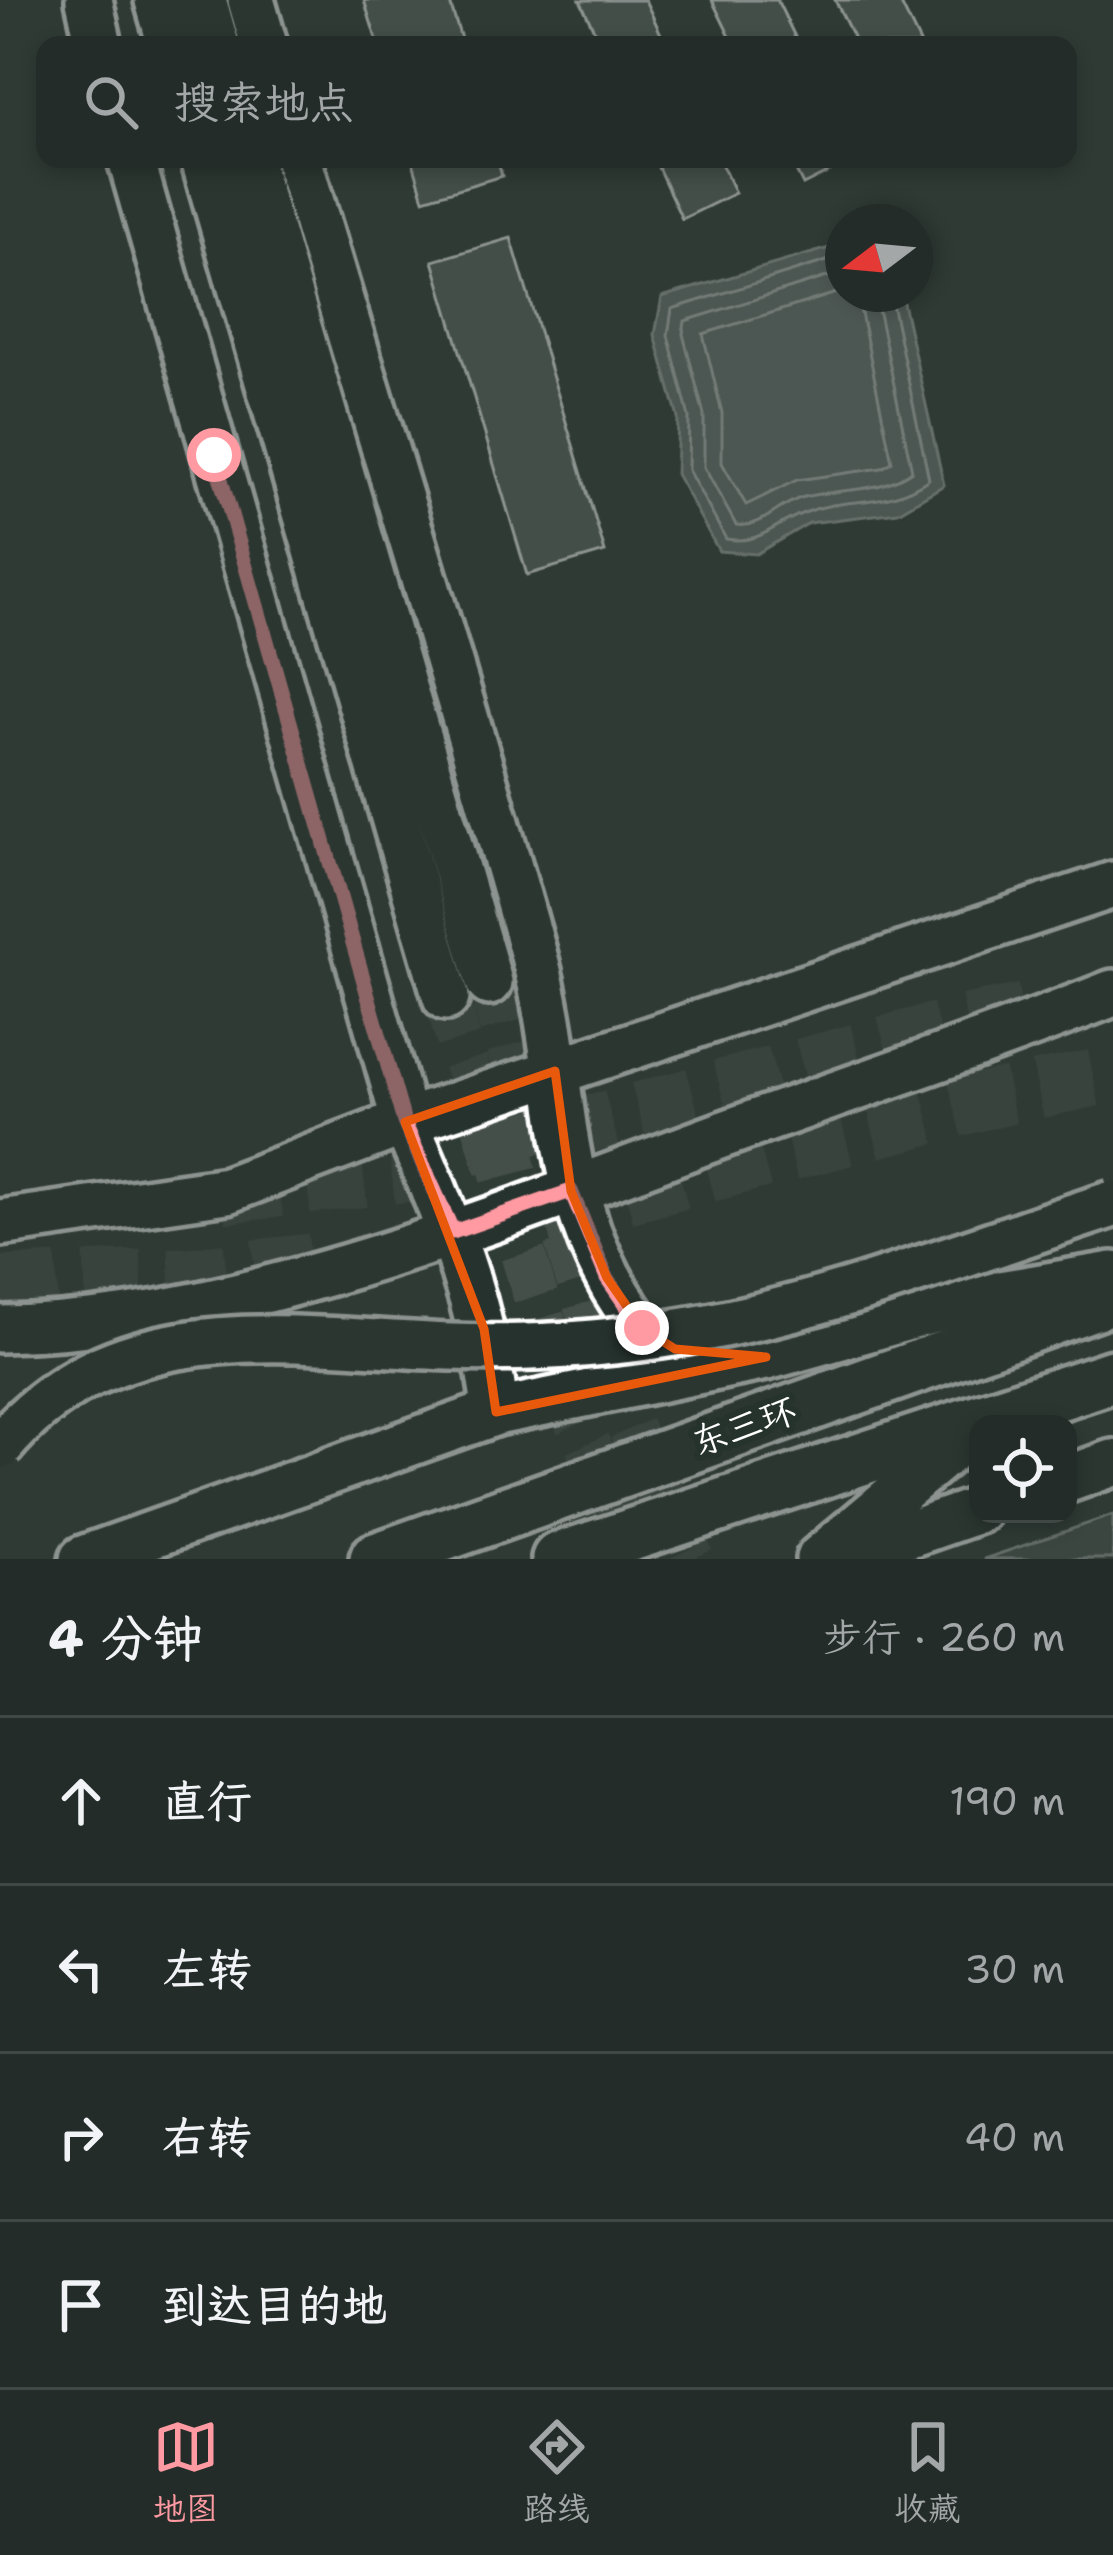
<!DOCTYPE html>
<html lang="zh">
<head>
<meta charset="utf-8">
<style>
	:root { --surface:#232c28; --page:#2f3834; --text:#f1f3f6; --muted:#a3a7a8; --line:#404845; --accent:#ff9aa2 }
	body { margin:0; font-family:"Shantell Sans","LXGW WenKai TC",sans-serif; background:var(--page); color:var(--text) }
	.controls { position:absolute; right:36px; bottom:36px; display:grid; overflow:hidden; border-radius:24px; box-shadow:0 6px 18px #0003 }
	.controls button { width:108px; height:108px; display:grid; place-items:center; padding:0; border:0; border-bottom:3px solid var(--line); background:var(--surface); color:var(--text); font:60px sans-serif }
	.compass { position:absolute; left:825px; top:204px; width:108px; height:108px; border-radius:50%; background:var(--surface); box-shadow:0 6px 18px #0003; rotate:254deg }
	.stop { position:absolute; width:36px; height:36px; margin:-27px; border:9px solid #ff9aa2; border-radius:50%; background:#fff }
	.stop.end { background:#ff9aa2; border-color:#fff; box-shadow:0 3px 12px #0008 }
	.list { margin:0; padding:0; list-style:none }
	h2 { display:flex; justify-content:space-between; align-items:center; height:156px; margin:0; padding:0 48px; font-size:51px }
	h2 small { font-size:39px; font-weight:400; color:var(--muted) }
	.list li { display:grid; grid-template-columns:78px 1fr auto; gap:36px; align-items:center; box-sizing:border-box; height:168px; padding:0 48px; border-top:3px solid var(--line) }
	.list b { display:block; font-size:45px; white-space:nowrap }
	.list em { font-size:39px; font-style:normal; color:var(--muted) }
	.icon { flex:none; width:66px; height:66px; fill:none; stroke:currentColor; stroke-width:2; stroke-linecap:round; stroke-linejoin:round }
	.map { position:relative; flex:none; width:1113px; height:1559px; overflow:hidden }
	.search { position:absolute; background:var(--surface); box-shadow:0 6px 18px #0003; left:36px; right:36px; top:36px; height:132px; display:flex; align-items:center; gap:30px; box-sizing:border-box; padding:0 42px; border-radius:24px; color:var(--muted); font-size:45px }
	.sheet { height:828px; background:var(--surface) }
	nav { display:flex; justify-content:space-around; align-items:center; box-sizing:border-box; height:168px; border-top:3px solid var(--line); background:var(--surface); font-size:33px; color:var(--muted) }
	nav a { display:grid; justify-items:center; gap:6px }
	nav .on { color:var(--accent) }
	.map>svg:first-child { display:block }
	.green { fill:#4a544f; stroke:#a4aaa7; stroke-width:3 }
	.water { fill:#707975; stroke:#a9afac; stroke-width:3 }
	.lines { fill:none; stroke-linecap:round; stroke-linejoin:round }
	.shore { stroke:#c6c9c8; stroke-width:3 }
	.building { fill:#5b6661; stroke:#fff; stroke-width:3 }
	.secondary-tunnel { stroke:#444f49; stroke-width:45; stroke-dasharray:45 22; stroke-linecap:butt }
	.highway-tunnel { stroke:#444f49; stroke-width:57; stroke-dasharray:57 28; stroke-linecap:butt }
	.secondary-casing { stroke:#fff; stroke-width:54 }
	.primary-casing { stroke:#fff; stroke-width:60 }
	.secondary { stroke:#26332d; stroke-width:45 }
	.primary { stroke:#26332d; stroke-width:51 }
	.secondary-bridge-casing { stroke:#fff; stroke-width:54; stroke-linecap:butt }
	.secondary-bridge { stroke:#26332d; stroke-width:45 }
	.route { stroke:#ff9aa2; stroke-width:15 }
	.marked { fill:none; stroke:#e8590c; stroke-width:9; stroke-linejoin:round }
	.labels { text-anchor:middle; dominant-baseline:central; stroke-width:12; stroke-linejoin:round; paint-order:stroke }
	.street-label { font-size:36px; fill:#fff; stroke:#26332d }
</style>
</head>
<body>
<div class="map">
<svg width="1113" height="1559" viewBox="0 0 1113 1559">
	<rect width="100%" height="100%" fill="#2f3b35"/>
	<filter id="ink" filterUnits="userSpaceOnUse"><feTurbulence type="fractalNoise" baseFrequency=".00833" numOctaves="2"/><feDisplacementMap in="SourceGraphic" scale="24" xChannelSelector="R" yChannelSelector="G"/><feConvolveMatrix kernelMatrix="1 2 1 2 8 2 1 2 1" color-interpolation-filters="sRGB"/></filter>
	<g filter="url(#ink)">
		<path class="green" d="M1113 1515V1559H984Z"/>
		<path class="water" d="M843 244V294H901L944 485 898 512 809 523 756 554 719 551 676 474 678 418 655 335 662 297Z"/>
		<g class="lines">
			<path class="shore" d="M843 256 672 309 668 335 689 417 688 470 726 539C761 545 773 524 804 513 849 495 884 510 929 479L890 294
				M843 272 685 321 683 334 704 415V467L736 525C762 529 779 503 804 497 842 487 879 494 912 471L875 294
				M843 291 703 334 722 413V463L746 505 797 480 882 468 892 462 857 294"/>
		</g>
		<path class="building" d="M364 0H449L463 45H378Z
			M580 0H645L666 45H601Z
			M712 0H777L799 45H734Z
			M835 0H899L921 45H857Z
			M412 159H497L502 176 424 199Z
			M654 159H719L735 193 682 219Z
			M790 159H855L803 185Z
			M511 238 605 552 527 575 433 261Z"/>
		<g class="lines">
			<path class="secondary-tunnel" d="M489 982 609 1382 692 1559
				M446 997 566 1398 640 1559"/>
			<path class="highway-tunnel" d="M223 1195 403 1174 962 1024 1050 1007
				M544 1217 980 1102 1113 1074
				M0 1285 187 1276 337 1259"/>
			<g class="secondary-casing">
				<path id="secondary" d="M89 0 99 45
					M158 0 171 45
					M203 0 216 45
					M251 0 264 45
					M131 159 405 1122C449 1223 481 1301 496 1412
					M204 159 446 997
					M249 159 489 982
					M298 159C376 423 459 687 533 952 570 1083 549 1208 638 1323 667 1359 724 1353 766 1357
					M0 1223 227 1190 405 1122 1113 885
					M0 1329C234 1326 500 1217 719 1136 850 1088 983 1045 1113 993
					M1068 1479 1113 1463
					M83 1559 496 1412 766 1357 976 1298 1113 1275
					M819 1559 978 1426
					M838 1559 978 1510"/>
			</g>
			<g class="primary-casing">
				<path id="primary" d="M376 1559 1113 1297
					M558 1559 1113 1376"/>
			</g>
			<use href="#secondary" class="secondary"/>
			<use href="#primary" class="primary"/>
			<g class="secondary-bridge-casing">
				<path id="secondary-bridge" d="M0 1446C118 1306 288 1341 450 1347 529 1350 608 1344 686 1331 831 1307 973 1249 1113 1204"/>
			</g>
			<use href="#secondary-bridge" class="secondary-bridge"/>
		</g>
	</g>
	<g class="lines" filter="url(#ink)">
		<path class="route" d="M214 455 404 1122 453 1232 571 1191 607 1278 642 1328"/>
	</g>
	<path d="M0 0H1113V1559H0ZM555 1071 571 1191 607 1278 642 1328 675 1349 766 1357 496 1412 484 1329 405 1122Z" fill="#2f3b35" fill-opacity=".55" fill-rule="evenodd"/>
	<path class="marked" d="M555 1071 571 1191 607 1278 642 1328 675 1349 766 1357 496 1412 484 1329 405 1122Z"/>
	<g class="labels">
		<g class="street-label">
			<text transform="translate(744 1426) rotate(-19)">东三环</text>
		</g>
	</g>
</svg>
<div class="controls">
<button><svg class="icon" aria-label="locate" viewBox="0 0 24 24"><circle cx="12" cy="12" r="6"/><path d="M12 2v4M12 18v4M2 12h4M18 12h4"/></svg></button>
</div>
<svg class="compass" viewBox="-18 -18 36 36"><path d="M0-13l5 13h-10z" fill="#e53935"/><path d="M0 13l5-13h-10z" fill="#a3a7a8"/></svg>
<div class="stop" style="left:214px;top:455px"></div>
<div class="stop end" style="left:642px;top:1328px"></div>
<div class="search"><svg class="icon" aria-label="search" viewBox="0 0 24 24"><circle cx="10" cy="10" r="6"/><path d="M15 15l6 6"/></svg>搜索地点</div>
</div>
<section class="sheet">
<h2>4 分钟<small>步行 · 260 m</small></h2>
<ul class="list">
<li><svg class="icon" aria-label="ahead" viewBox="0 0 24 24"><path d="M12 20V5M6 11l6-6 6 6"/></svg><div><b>直行</b></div><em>190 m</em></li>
<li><svg class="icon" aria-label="left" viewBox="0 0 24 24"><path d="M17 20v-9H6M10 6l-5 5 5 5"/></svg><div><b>左转</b></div><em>30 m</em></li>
<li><svg class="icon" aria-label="right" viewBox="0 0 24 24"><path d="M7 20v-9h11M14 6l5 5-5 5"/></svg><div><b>右转</b></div><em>40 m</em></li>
<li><svg class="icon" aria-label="arrive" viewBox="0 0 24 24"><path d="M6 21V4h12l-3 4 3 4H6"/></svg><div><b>到达目的地</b></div></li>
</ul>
</section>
<nav>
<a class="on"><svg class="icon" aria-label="map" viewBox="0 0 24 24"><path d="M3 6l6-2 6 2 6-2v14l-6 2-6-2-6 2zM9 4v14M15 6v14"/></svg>地图</a>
<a><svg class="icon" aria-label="directions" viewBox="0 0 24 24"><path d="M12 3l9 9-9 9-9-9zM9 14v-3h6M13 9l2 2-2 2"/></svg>路线</a>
<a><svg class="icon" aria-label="saved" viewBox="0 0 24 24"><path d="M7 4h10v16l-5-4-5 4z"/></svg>收藏</a>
</nav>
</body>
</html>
